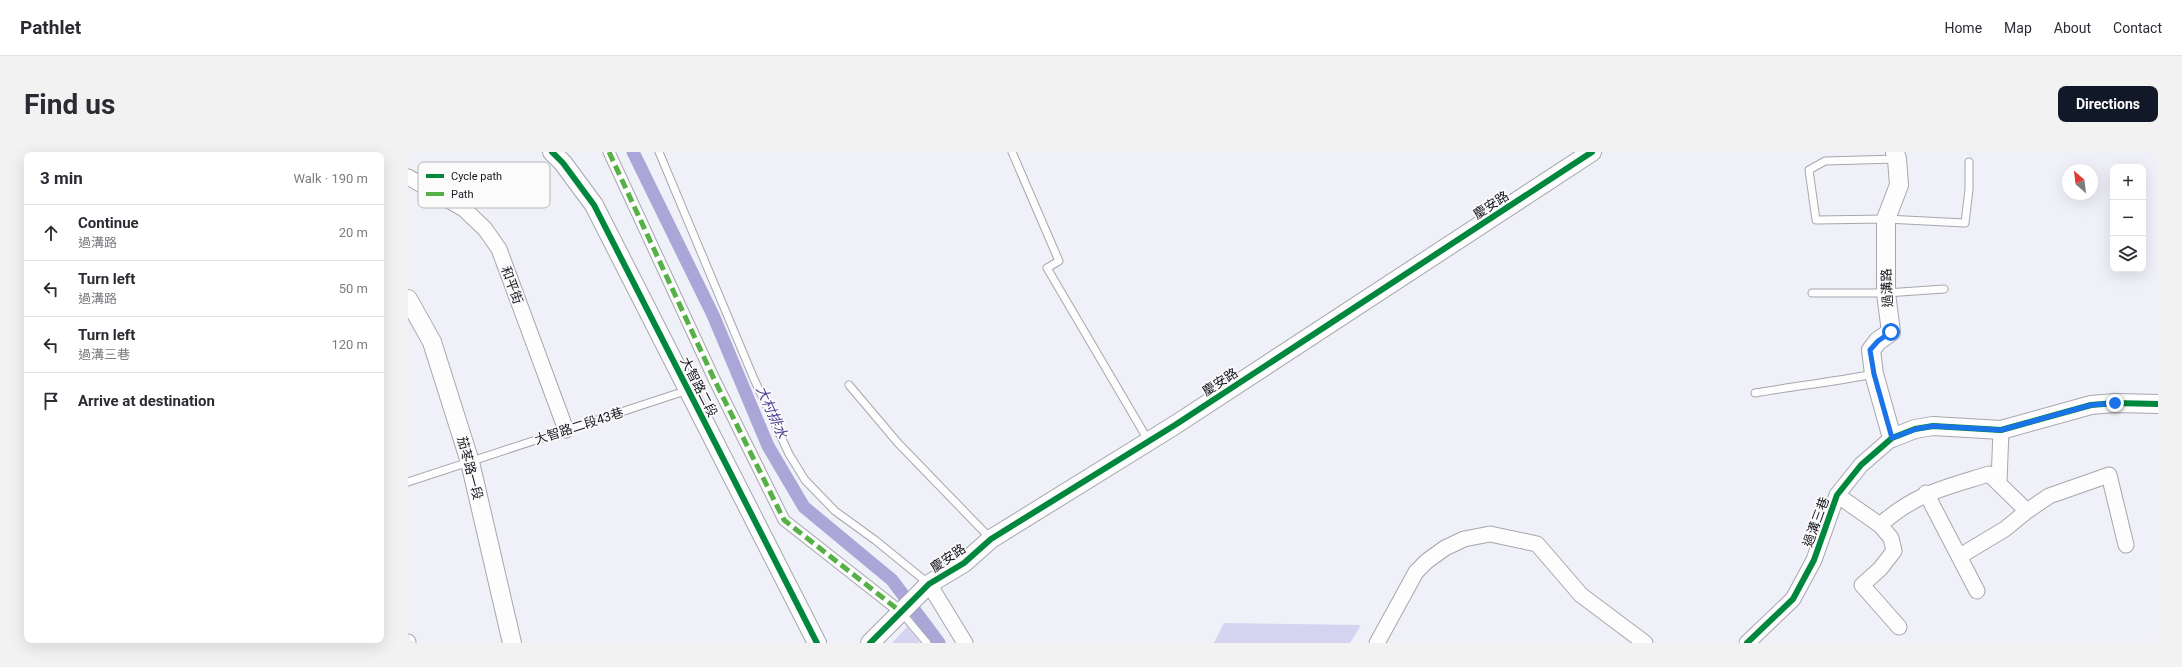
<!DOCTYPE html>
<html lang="en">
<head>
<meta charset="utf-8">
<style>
	:root { --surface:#fff; --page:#f2f2f3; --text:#2b2b33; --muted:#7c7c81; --line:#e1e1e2; --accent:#111827 }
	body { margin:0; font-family:Roboto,"Noto Sans TC",sans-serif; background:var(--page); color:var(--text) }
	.controls { position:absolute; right:12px; top:12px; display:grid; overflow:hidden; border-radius:8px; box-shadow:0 4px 16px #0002 }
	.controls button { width:36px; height:36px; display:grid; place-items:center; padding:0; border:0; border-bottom:1px solid var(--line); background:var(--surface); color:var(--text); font:20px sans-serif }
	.compass { position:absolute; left:1654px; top:12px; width:36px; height:36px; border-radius:50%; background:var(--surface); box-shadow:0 4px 16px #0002; rotate:332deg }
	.stop { position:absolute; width:12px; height:12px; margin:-9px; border:3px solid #1a73e8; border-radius:50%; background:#fff }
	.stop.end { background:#1a73e8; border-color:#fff; box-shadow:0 1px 4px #0008 }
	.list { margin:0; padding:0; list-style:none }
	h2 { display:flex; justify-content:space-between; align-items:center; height:52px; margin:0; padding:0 16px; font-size:17px }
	h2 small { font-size:13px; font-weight:400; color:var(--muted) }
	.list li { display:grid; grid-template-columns:26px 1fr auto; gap:12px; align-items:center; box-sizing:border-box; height:56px; padding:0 16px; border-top:1px solid var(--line) }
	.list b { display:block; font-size:15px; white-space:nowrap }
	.list p { margin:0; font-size:13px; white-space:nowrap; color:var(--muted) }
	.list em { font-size:13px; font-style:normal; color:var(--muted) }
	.icon { flex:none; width:22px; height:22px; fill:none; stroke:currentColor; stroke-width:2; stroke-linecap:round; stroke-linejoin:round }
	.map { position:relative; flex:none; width:1750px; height:491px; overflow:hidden; border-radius:8px }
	header { display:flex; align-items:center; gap:24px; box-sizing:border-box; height:56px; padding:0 20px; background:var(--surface); border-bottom:1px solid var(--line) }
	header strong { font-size:19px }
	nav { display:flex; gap:22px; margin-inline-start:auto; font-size:14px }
	.intro { display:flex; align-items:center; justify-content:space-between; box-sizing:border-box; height:96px; padding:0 24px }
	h1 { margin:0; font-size:28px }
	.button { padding:10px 18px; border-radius:8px; background:var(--accent); color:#fff; font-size:14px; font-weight:700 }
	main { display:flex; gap:24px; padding:0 24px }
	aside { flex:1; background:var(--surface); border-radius:8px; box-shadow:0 4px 16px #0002 }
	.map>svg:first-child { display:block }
	.green { fill:#d4d3f0 }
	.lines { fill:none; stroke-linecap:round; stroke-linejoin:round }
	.canal { stroke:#aba6d8; stroke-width:13 }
	.service-casing { stroke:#a6a6ae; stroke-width:9 }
	.pedestrian-casing { stroke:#a6a6ae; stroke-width:13 }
	.minor-casing { stroke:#a6a6ae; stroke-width:17 }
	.tertiary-casing { stroke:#a6a6ae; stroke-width:20 }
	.service { stroke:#fdfdfe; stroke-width:7 }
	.pedestrian { stroke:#fdfdfe; stroke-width:11 }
	.minor { stroke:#fdfdfe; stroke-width:15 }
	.tertiary { stroke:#fdfdfe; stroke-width:18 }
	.quiet { stroke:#55b145; stroke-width:5; stroke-dasharray:10 5; stroke-linecap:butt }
	.cycleway-casing { stroke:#fbfbfb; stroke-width:8 }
	.cycleway { stroke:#00873e; stroke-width:6 }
	.route { stroke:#1a73e8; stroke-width:5 }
	.labels { text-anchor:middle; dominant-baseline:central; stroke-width:3.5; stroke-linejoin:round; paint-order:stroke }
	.street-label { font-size:13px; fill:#16161f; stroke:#fbfbfb }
	.water-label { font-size:14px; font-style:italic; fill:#504295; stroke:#fbfbfb }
	.key { fill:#fbfbfb; stroke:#b6b6b9; stroke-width:1 }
	.key-label { font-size:11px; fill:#16161f }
</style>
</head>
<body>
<header>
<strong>Pathlet</strong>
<nav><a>Home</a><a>Map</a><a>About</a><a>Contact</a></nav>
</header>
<div class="intro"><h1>Find us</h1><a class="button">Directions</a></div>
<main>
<aside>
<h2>3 min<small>Walk · 190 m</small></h2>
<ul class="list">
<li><svg class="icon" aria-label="ahead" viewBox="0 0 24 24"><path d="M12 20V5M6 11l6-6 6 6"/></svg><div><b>Continue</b><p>過溝路</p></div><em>20 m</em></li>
<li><svg class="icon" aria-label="left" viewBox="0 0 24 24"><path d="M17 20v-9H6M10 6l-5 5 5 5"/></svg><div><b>Turn left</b><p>過溝路</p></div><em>50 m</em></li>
<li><svg class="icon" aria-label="left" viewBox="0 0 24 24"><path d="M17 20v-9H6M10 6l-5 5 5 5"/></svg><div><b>Turn left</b><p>過溝三巷</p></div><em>120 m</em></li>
<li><svg class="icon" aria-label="arrive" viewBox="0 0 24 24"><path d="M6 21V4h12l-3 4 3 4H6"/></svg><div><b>Arrive at destination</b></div></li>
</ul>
</aside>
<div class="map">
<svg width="1750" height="491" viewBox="0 0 1750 491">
	<rect width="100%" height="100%" fill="#f0f0f8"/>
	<path class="green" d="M816 471 953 473 942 491H806Z
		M499 475 512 491H484Z"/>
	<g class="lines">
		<path class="canal" d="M225 0 305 163 360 294 396 355 484 428 531 491"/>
		<g class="service-casing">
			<path id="service" d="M251 0 346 227 381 302 397 328 427 359 467 388 521 432
				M604 0 651 109 639 116 740 288
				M1489 7 1417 9 1401 18 1408 68 1478 67 1557 71 1561 37V10
				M1404 141H1478L1536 137
				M441 233 490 291 583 387
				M1347 241C1387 234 1426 230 1465 222
				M0 330 280 238
				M493 460 519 491"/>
		</g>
		<g class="pedestrian-casing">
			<path id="pedestrian" d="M201 0 306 227 376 368 493 460"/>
		</g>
		<g class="minor-casing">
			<path id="minor" d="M0 25 56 57 77 77 91 97 158 278
				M1591 330 1593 278
				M1518 341 1569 439
				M1429 343 1472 373 1483 386 1486 399 1472 417 1454 433 1491 475
				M1472 373C1508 341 1536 336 1581 322L1619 359
				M1552 404 1597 377 1619 359 1641 344 1701 323 1718 393
				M521 432 557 491
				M0 490V491
				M969 491 1008 420 1019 409 1037 396 1056 387 1082 382 1129 392 1173 443 1237 491
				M1339 491 1385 447 1406 408 1429 343 1453 313 1484 286"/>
		</g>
		<g class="tertiary-casing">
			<path id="tertiary" d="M144 0 155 11 186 53 409 491
				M1487 0 1489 7 1491 33 1478 67V141L1483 180 1470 189 1463 198 1466 222 1484 286 1507 277 1525 274 1593 278 1683 253 1707 251 1750 252
				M0 147 24 190 62 310 104 491
				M462 491 521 432 556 411 583 387 767 273 1184 0"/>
		</g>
		<use href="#service" class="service"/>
		<use href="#pedestrian" class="pedestrian"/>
		<use href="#minor" class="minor"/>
		<use href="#tertiary" class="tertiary"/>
		<path class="quiet" d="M201 0 306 227 376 368 493 460"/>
		<g class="cycleway-casing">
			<path id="cycleway" d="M144 0 155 11 186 53 409 491
				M462 491 521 432 556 411 583 387 767 273 1184 0
				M1339 491 1385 447 1406 408 1429 343 1453 313 1484 286 1507 277 1525 274 1593 278 1683 253 1707 251 1750 252"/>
		</g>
		<use href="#cycleway" class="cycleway"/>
	</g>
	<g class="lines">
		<path class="route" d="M1483 180 1470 189 1462 198 1466 222 1484 286 1508 277 1525 274 1593 278 1683 253 1707 251"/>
	</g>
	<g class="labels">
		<g class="street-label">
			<text transform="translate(1083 53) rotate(-33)">慶安路</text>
			<text transform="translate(104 133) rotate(70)">和平街</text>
			<text transform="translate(1479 136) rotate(-93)">過溝路</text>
			<text transform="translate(812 230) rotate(-33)">慶安路</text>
			<text transform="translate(291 235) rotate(63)">大智路二段</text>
			<text transform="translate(171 274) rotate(-18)">大智路二段43巷</text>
			<text transform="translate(62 316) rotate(75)">茄苳路一段</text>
			<text transform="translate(1408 370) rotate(-70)">過溝三巷</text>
			<text transform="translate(540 406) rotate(-34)">慶安路</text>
		</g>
		<g class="water-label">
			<text transform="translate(364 260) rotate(66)">大村排水</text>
		</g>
	</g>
	<rect x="10" y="10" width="132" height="46" rx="6" class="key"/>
	<rect x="18" y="22" width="18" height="4" fill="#00873e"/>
	<rect x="18" y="40" width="18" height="4" fill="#55b145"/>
	<g class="key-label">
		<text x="43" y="28">Cycle path</text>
		<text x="43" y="46">Path</text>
	</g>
</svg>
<div class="controls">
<button>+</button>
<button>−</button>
<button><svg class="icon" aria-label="layers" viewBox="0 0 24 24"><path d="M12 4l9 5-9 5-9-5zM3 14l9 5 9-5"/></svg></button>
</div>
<svg class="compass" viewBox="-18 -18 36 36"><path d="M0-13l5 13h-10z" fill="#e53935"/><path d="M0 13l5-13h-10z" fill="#7c7c81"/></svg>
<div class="stop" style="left:1483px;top:180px"></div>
<div class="stop end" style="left:1707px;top:251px"></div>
</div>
</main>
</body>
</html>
